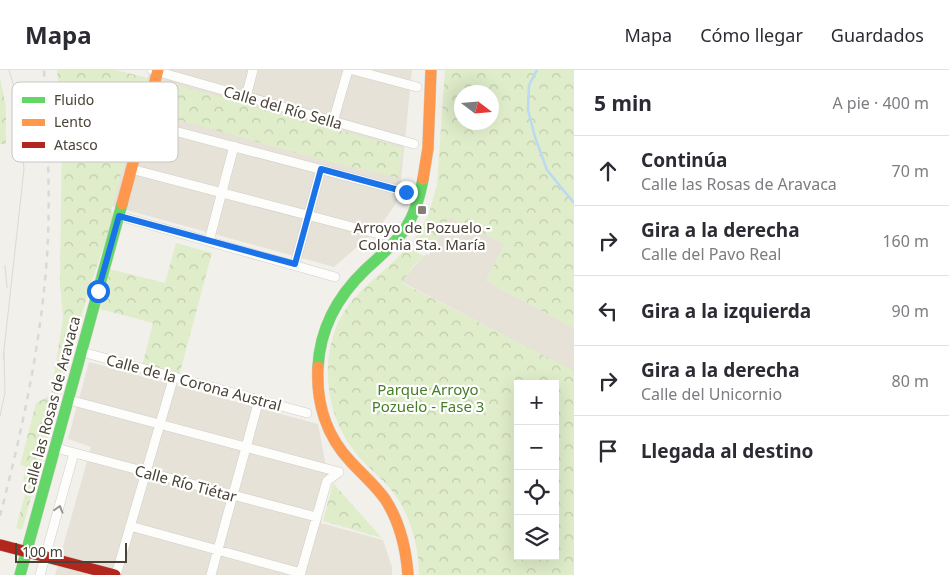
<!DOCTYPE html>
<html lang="es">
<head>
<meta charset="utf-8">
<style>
	:root { --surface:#fff; --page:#f7f7f7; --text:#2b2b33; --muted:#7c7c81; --line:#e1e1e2 }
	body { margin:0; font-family:"Noto Sans",sans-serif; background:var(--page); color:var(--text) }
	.controls { position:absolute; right:15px; bottom:15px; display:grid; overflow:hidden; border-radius:0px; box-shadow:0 5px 20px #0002 }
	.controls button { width:45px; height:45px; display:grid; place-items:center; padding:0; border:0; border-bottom:1px solid var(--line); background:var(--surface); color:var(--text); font:25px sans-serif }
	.compass { position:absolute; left:454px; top:15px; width:45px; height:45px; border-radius:50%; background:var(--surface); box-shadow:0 5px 20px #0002; rotate:106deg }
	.scale { position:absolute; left:15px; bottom:12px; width:112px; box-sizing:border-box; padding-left:5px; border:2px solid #494236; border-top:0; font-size:14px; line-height:18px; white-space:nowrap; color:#494236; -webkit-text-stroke:4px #fff; paint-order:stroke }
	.stop { position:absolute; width:15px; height:15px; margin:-11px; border:4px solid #1a73e8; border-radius:50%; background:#fff }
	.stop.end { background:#1a73e8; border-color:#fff; box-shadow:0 1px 5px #0008 }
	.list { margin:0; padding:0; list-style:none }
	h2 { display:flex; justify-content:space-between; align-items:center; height:65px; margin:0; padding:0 20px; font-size:21px }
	h2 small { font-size:16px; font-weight:400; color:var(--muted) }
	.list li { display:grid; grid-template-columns:32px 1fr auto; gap:15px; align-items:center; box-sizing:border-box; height:70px; padding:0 20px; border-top:1px solid var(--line) }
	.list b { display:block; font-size:19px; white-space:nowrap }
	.list p { margin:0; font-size:16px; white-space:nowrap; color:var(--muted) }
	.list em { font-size:16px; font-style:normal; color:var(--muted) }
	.icon { flex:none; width:28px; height:28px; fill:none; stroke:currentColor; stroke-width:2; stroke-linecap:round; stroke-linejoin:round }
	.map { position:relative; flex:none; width:574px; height:505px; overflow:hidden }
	header { display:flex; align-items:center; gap:30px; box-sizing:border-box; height:70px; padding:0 25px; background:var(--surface); border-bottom:1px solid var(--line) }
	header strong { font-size:24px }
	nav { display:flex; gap:28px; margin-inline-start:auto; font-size:18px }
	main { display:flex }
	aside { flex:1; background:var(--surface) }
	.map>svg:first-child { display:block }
	.residential { fill:#e6e2d8 }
	.park { fill:url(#park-crowns); fill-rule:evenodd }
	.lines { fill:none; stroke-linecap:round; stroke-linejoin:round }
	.stream { stroke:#b9daf2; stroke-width:2.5 }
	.street-casing { stroke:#d0cec8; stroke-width:10 }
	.fast-casing { stroke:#d2cdc2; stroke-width:12 }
	.slow-casing { stroke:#d2cdc2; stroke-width:12 }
	.jam-casing { stroke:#d2cdc2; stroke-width:12 }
	.street { stroke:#fdfdfc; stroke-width:9 }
	.fast { stroke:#63d668; stroke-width:11 }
	.slow { stroke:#ff974d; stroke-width:11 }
	.jam { stroke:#b3261e; stroke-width:11 }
	.tram { stroke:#d9d9d8; stroke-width:1 }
	.rail { stroke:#d9d9d8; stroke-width:2.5; stroke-dasharray:6 6; stroke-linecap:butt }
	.oneway { stroke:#9a968f }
	.route { stroke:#1a73e8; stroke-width:6 }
	.poi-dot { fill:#847f75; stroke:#fff; stroke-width:2 }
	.labels { text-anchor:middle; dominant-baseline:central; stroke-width:4.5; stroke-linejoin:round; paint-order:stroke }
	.street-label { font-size:15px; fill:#494236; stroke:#fff }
	.poi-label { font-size:15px; fill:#494236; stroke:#fff }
	.park-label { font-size:15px; fill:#457f25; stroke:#fff }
	.key { fill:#fff; stroke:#c8c6c3; stroke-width:1 }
	.key-label { font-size:14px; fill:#494236 }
</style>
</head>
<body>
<header>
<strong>Mapa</strong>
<nav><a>Mapa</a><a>Cómo llegar</a><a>Guardados</a></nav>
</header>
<main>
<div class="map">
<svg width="574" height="505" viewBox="0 0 574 505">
	<defs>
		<pattern id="park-crowns" width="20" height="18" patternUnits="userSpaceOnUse" patternTransform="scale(1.25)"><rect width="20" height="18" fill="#dfedca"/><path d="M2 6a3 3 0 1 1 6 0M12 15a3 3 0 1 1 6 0" fill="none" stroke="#c1ccae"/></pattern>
	</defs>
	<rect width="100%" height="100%" fill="#f2f0eb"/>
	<path class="residential" d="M150 0H412L399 129 379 158 334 197 112 136Z
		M450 147 505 174 486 211 574 258V302L402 212 413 197 426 184 429 185Z
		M89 292 318 354 328 407 321 453 383 470 392 497V505H55L91 377 68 369Z"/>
	<path class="park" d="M57 0H115L148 8 112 136 113 150 89 219 22 460 16 458 28 413 23 411 26 397 20 395 36 333 51 325 63 248 60 214 62 59Z
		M445 0H574V258L486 211 505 174 450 147 430 182 413 172 428 146 437 115ZM462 22H492V52H462Z
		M0 7 6 37V74H0Z
		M166 12 403 78 398 108 322 90 157 44Z
		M176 173 212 183 179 306 142 296 153 253 100 239 110 199 165 213Z
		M407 177 424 186 412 197 402 213 574 301V505H419C419 481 413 457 402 436 391 414 370 401 355 382 326 346 319 290 340 249 356 218 386 203 407 177ZM518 314H555V486H518Z
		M333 413 382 468 323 451Z"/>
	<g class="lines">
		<path class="stream" d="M537 0 529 15 528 40 535 67 547 100 574 133"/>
		<g class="street-casing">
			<path id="street" d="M152 0 414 74
				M353 0 417 17
				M246 27 253 0
				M333 52 348 0
				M144 53 406 122
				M131 99 383 165
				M119 146 335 207
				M209 171 234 76
				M295 194 321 99
				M82 282 307 343
				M69 330 339 402
				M56 378 316 447
				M130 456 301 503
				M40 505 74 383
				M116 505 174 306
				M211 505 259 330
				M300 505 327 411 339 402"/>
		</g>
		<g class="fast-casing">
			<path id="fast" d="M318 297C320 258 338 226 365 200 379 187 394 175 405 159 415 144 420 126 423 109
				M20 505 122 134"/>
		</g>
		<g class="slow-casing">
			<path id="slow" d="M423 109 428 78 431 0
				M122 134 158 0
				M318 297C316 332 326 366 351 392 362 404 375 415 385 429 400 452 406 478 408 505"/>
		</g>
		<g class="jam-casing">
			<path id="jam" d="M1 475 115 505"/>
		</g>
		<use href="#street" class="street"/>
		<use href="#fast" class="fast"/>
		<use href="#slow" class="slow"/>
		<use href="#jam" class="jam"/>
		<path class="tram" d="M5 196 7 218
			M3 289 24 99 17 27 9 0
			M0 346 5 323 4 283"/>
		<path class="rail" d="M0 446C22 361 41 274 47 186 51 124 47 62 44 0"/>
	</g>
	<defs><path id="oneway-chevron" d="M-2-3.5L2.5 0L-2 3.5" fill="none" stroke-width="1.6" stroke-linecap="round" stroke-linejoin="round" transform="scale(1.25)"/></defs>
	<use class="oneway" href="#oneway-chevron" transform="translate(59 439) rotate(-74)"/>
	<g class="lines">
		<path class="route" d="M98 221 119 146 295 194 321 99 406 122"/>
	</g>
	<rect class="poi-dot" x="417" y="135" width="10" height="10" rx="2.5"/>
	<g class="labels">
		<g class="street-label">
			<text transform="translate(283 37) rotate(16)">Calle del Río Sella</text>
			<text transform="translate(194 312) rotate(15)">Calle de la Corona Austral</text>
			<text transform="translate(51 335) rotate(-75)">Calle las Rosas de Aravaca</text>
			<text transform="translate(186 413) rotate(15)">Calle Río Tiétar</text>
		</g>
		<g class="poi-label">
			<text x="422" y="157">Arroyo de Pozuelo -<tspan x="422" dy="17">Colonia Sta. María</tspan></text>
		</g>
		<g class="park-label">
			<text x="428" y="319">Parque Arroyo<tspan x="428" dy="17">Pozuelo - Fase 3</tspan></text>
		</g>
	</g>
	<rect x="12" y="12" width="166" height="80" rx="8" class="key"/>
	<rect x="22" y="27" width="23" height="6" fill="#63d668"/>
	<rect x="22" y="49" width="23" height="7" fill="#ff974d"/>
	<rect x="22" y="72" width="23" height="6" fill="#b3261e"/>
	<g class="key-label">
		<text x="54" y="35">Fluido</text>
		<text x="54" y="57">Lento</text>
		<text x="54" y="80">Atasco</text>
	</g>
</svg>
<div class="controls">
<button>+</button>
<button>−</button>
<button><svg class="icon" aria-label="locate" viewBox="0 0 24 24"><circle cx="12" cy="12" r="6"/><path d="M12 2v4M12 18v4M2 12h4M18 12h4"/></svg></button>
<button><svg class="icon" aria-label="layers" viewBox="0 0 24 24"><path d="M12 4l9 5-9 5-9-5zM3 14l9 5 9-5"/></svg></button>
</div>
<svg class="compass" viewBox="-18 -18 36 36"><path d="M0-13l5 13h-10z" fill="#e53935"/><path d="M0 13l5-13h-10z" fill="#7c7c81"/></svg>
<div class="scale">100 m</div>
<div class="stop" style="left:98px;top:221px"></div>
<div class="stop end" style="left:406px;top:122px"></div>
</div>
<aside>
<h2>5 min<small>A pie · 400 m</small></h2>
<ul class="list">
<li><svg class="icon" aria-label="ahead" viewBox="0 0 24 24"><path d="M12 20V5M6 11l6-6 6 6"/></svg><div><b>Continúa</b><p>Calle las Rosas de Aravaca</p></div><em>70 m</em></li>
<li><svg class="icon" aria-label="right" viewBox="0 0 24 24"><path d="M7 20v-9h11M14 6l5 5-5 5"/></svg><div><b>Gira a la derecha</b><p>Calle del Pavo Real</p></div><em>160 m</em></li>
<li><svg class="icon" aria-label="left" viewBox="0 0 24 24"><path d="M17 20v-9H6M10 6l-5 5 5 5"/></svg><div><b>Gira a la izquierda</b></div><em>90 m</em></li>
<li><svg class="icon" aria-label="right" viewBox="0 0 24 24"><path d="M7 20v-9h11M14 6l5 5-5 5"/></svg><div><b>Gira a la derecha</b><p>Calle del Unicornio</p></div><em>80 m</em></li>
<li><svg class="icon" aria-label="arrive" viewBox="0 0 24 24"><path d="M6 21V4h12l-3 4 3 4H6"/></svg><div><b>Llegada al destino</b></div></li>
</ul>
</aside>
</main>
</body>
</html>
